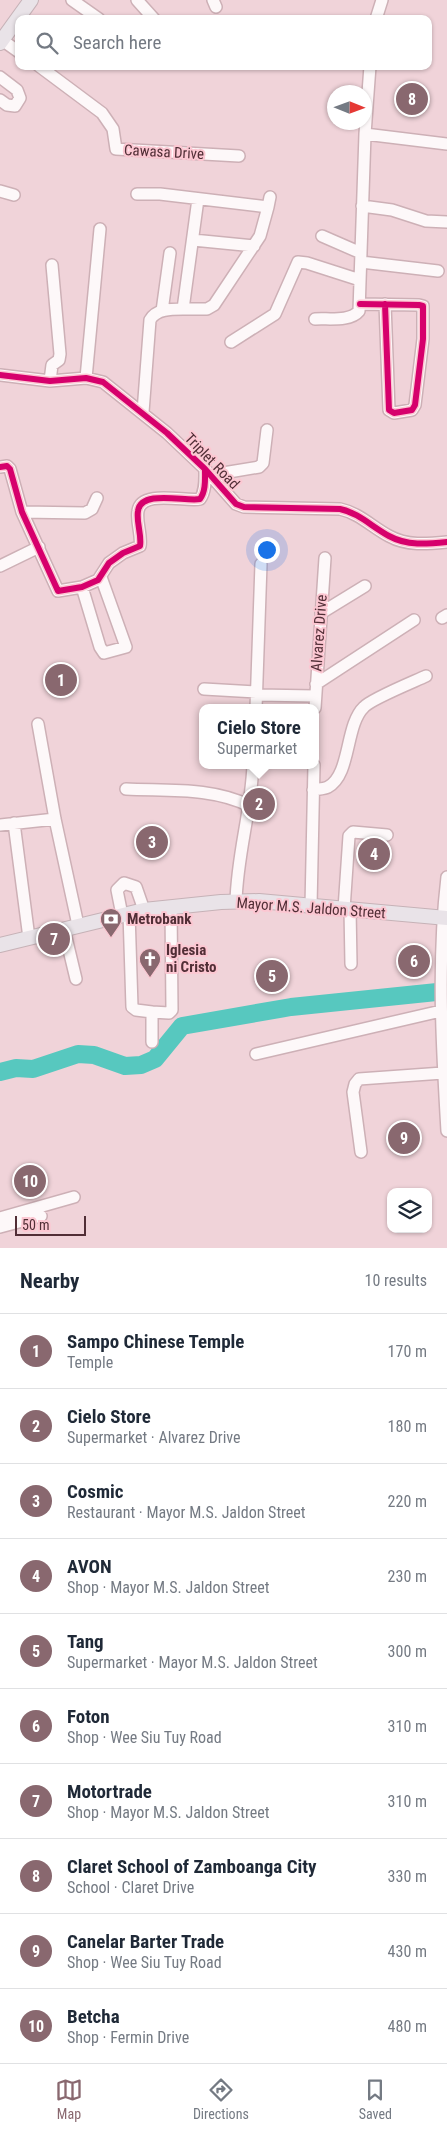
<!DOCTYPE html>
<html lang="en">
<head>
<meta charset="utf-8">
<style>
	:root { --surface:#fff; --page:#f6f6f7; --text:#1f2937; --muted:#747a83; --line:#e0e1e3; --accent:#89686f }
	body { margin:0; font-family:"Roboto Condensed",sans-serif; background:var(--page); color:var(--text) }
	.controls { position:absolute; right:15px; bottom:15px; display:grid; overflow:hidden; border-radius:10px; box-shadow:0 1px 4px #0004 }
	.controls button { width:45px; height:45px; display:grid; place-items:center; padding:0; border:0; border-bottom:1px solid var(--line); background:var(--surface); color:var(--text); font:25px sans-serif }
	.compass { position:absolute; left:327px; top:85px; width:45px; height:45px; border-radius:50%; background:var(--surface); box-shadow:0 1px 4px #0004; rotate:91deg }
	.scale { position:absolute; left:15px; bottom:12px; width:71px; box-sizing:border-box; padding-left:5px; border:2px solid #512e36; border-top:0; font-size:14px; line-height:18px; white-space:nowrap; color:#512e36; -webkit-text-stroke:4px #fcc7d2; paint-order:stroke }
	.you { position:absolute; left:266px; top:549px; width:18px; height:18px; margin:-12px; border:4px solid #fff; border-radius:50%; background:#1a73e8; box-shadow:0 0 0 8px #1a73e833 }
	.badge { display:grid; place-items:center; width:32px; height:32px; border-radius:50%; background:var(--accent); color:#fff; font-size:16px; font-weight:700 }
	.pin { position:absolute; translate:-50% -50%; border:2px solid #fff; box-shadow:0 1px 5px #0006 }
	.popup { position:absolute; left:199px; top:704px; width:120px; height:65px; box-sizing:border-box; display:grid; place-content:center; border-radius:10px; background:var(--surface); filter:drop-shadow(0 1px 4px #0005); font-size:16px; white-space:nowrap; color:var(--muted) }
	.popup b { font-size:19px; color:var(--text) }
	.popup::after { content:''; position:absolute; left:50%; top:100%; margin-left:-10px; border:10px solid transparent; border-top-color:var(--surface) }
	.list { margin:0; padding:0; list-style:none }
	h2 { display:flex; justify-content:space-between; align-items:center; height:65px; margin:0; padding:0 20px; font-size:21px }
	h2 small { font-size:16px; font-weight:400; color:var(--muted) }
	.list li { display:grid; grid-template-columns:32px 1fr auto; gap:15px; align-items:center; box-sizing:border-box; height:75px; padding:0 20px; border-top:1px solid var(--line) }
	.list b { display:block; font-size:19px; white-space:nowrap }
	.list p { margin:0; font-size:16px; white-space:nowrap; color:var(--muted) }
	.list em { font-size:16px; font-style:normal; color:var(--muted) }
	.icon { flex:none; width:28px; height:28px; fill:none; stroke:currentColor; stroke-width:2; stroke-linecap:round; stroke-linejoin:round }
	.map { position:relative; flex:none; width:447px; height:1248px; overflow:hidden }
	.search { position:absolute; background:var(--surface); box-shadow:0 1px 4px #0004; left:15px; right:15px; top:15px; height:55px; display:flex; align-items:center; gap:12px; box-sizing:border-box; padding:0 18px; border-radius:10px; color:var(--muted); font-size:19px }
	.sheet { height:815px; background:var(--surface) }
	nav { display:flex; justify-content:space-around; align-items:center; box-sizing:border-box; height:70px; border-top:1px solid var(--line); background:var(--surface); font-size:14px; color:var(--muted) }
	nav a { display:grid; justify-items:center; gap:2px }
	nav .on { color:var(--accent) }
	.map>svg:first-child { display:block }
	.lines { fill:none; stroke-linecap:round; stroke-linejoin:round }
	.river { stroke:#57c8bf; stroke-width:18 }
	.minor-casing { stroke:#cdb0b6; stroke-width:14 }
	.major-casing { stroke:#c6b2b7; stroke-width:16 }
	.minor { stroke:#fdf8f9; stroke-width:11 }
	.major { stroke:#e9e3e8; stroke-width:14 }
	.cycleway-casing { stroke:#fcc7d2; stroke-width:9 }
	.cycleway { stroke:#d6006c; stroke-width:6 }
	.labels { text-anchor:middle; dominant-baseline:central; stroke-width:4; stroke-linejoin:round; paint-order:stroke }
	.street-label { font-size:15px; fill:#512e36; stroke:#fcc7d2 }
	.poi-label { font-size:15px; font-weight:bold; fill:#512e36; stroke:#fcc7d2; text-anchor:start }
</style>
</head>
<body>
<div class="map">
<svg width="447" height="1248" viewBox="0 0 447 1248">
	<rect width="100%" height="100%" fill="#f0d3d9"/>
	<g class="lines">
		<path class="river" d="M0 1072 16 1068 33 1069 78 1054 94 1055 125 1066 141 1065 155 1059 182 1026 291 1007 447 991"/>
		<g class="minor-casing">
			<path id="minor" d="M72 0 99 19
				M137 0 154 19
				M213 0 216 7
				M376 19 382 0
				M2 40 19 52
				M39 66 102 113 113 129 116 149 239 156
				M0 77 17 90 20 98 15 106 7 105 0 100
				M365 134 447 144
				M0 191 14 195
				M137 194H160L268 207 270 197
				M362 206 392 210 426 221 447 222
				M322 236 361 253
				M193 240 254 246
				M361 262 438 271
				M360 304 419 305 423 306V339L415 405 412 410 394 413 389 410 385 304
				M183 309H207L214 305 260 236 268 207
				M162 311 170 253
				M315 319C328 318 350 322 359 311L365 134 370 66
				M231 342 275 314 298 262 307 263 360 280
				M0 375 50 381 86 378 103 382 167 433 205 469 236 504 244 507 340 509C359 513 372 527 389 536 407 546 427 544 447 542
				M86 378 100 229
				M50 381 52 365 59 360 60 354 52 265
				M143 412 150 320C156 309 171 309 183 309L198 199
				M0 467 7 466 10 469 22 512 58 591 82 587 98 580 109 563 123 553 140 546C142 535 136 522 138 511 141 489 186 502 200 499 206 491 205 479 205 469
				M211 475 259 467 263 463 267 430
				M22 512 85 513 92 509 97 498
				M0 566 39 547
				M82 587 100 647 104 653 126 647 101 577
				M321 613 365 586
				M442 618 447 615
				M316 684 414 620
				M204 689 257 692
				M257 695 315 696
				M256 708 261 564
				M315 708 325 558
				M38 724 55 819 78 925
				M126 789C168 791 212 787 250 806
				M313 790C318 789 324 789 328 787 351 775 345 725 364 707 371 699 413 682 426 676
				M14 823 29 938
				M0 825 55 819
				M447 877C437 962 442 1047 447 1131
				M236 902C237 855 251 813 253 765
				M311 906 314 765
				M344 909 349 836 353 832 387 835
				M350 909 351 964
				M129 913 132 1007 136 1010 152 1012V1042
				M122 915 117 890 124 883 136 887 144 910
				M64 929 76 979
				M152 1012 169 1013 172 1010 171 907
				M256 1054 441 1011
				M361 1152 353 1092 355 1084 359 1079 443 1073
				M0 1218 74 1197
				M0 1227 41 1216"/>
		</g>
		<g class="major-casing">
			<path id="major" d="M0 43 31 0
				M0 945 144 910 221 902 259 901 447 918"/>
		</g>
		<use href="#minor" class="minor"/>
		<use href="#major" class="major"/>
		<g class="cycleway-casing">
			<path id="cycleway" d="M360 304 419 305 423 306V339L415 405 412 410 394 413 389 410 385 304
				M0 375 50 381 86 378 103 382 167 433 205 469 236 504 244 507 340 509C359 513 372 527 389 536 407 546 427 544 447 542
				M0 467 7 466 10 469 22 512 58 591 82 587 98 580 109 563 123 553 140 546C142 535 136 522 138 511 141 489 186 502 200 499 206 491 205 479 205 469"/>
		</g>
		<use href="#cycleway" class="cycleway"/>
	</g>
	<defs>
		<g id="bank-pin" transform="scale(1.125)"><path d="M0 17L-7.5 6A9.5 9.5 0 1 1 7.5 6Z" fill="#89686f" stroke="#fcc7d2"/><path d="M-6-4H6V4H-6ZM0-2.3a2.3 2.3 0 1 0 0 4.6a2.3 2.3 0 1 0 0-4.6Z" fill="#fff"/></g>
		<g id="church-pin" transform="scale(1.125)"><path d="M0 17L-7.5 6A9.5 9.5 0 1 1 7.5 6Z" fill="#89686f" stroke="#fcc7d2"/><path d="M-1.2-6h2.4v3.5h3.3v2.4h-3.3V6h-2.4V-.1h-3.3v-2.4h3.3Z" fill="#fff"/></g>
	</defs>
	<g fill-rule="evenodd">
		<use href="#bank-pin" x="111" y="919"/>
		<use href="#church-pin" x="150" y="959"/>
	</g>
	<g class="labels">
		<g class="street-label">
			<text transform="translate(164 152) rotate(3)">Cawasa Drive</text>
			<text transform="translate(212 461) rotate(46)">Triplet Road</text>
			<text transform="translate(319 633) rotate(-86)">Alvarez Drive</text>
			<text transform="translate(311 908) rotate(4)">Mayor M.S. Jaldon Street</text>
		</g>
		<g class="poi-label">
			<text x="127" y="919">Metrobank</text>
			<text x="166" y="950">Iglesia<tspan x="166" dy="17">ni Cristo</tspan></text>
		</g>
	</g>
</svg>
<div class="controls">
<button><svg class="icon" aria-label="layers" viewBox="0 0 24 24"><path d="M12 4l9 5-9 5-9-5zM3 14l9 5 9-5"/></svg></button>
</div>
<svg class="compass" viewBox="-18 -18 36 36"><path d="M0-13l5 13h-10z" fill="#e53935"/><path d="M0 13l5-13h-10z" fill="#747a83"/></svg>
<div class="scale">50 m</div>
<div class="you"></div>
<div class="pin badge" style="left:61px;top:680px">1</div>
<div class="pin badge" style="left:259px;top:804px">2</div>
<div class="popup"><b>Cielo Store</b>Supermarket</div>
<div class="pin badge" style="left:152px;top:842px">3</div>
<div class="pin badge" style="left:374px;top:854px">4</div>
<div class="pin badge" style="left:272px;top:976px">5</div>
<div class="pin badge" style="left:414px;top:961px">6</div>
<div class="pin badge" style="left:54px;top:939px">7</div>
<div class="pin badge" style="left:412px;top:99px">8</div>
<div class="pin badge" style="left:404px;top:1138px">9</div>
<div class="pin badge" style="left:30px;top:1181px">10</div>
<div class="search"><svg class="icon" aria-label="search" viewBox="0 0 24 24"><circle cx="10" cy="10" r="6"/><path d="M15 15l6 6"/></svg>Search here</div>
</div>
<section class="sheet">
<h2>Nearby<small>10 results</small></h2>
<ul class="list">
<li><span class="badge">1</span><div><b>Sampo Chinese Temple</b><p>Temple</p></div><em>170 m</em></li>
<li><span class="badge">2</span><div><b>Cielo Store</b><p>Supermarket · Alvarez Drive</p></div><em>180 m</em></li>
<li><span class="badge">3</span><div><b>Cosmic</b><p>Restaurant · Mayor M.S. Jaldon Street</p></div><em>220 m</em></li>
<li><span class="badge">4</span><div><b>AVON</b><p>Shop · Mayor M.S. Jaldon Street</p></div><em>230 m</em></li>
<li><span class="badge">5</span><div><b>Tang</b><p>Supermarket · Mayor M.S. Jaldon Street</p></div><em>300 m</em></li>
<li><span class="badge">6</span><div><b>Foton</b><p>Shop · Wee Siu Tuy Road</p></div><em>310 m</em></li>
<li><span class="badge">7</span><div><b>Motortrade</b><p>Shop · Mayor M.S. Jaldon Street</p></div><em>310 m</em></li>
<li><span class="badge">8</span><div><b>Claret School of Zamboanga City</b><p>School · Claret Drive</p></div><em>330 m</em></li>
<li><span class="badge">9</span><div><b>Canelar Barter Trade</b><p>Shop · Wee Siu Tuy Road</p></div><em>430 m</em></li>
<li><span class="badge">10</span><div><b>Betcha</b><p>Shop · Fermin Drive</p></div><em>480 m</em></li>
</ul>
</section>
<nav>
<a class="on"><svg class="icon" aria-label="map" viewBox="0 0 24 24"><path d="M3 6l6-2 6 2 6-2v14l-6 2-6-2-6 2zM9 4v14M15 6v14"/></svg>Map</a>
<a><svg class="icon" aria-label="directions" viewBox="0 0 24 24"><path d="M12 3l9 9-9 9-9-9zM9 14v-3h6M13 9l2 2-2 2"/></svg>Directions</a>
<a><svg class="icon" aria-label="saved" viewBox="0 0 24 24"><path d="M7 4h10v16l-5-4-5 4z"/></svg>Saved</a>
</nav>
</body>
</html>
